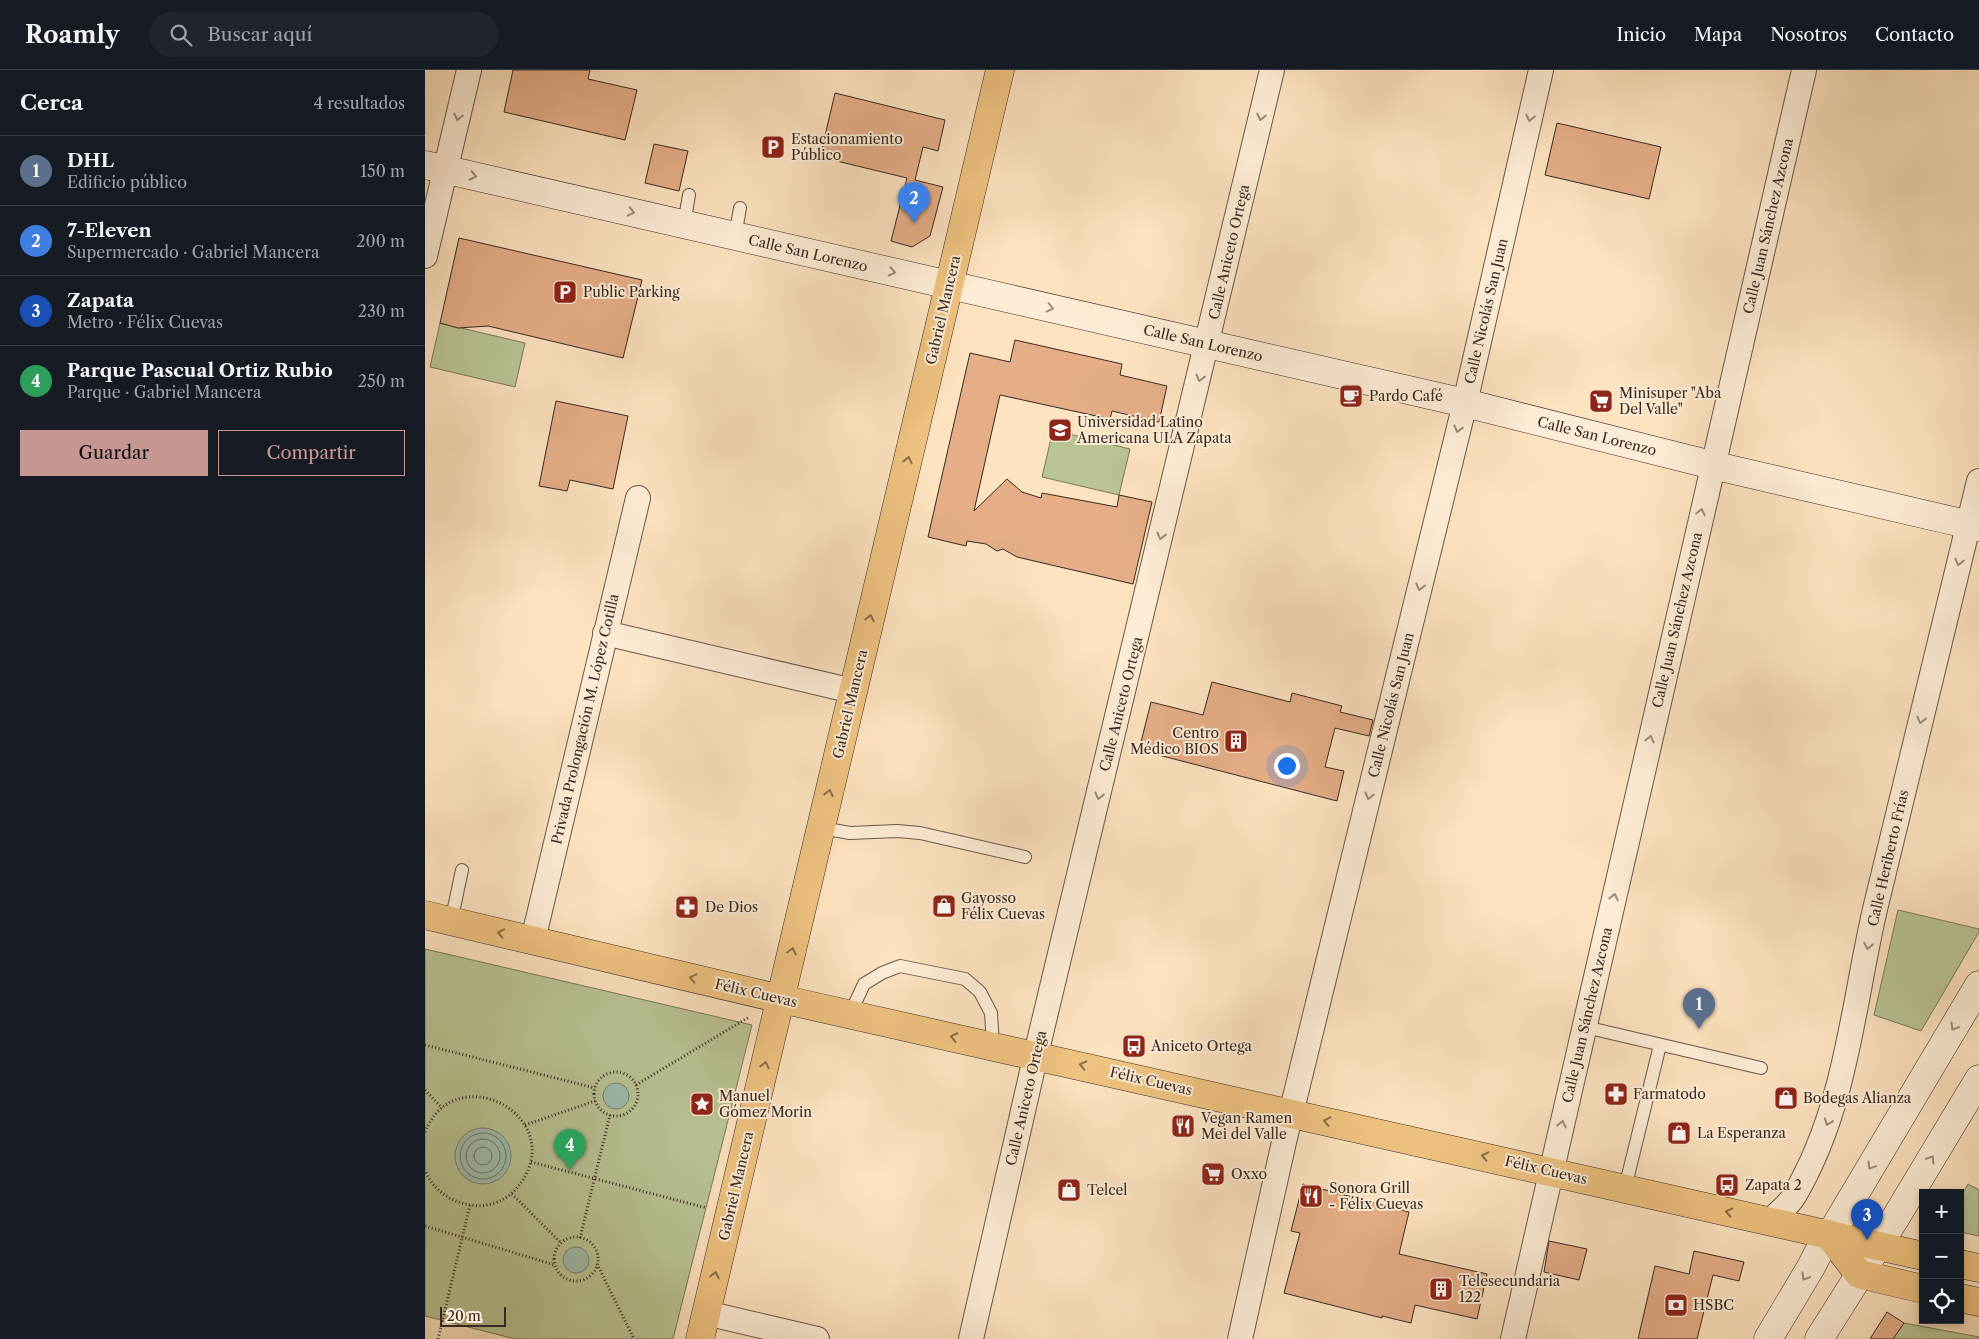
<!DOCTYPE html>
<html lang="es">
<head>
<meta charset="utf-8">
<style>
	:root { --surface:#171b24; --page:#20242c; --text:#f1f3f6; --muted:#9ea1a6; --line:#363941; --accent:#c59692 }
	body { margin:0; font-family:"Libre Caslon Text",serif; background:var(--page); color:var(--text) }
	.controls { position:absolute; right:15px; bottom:15px; display:grid; overflow:hidden; border-radius:0px; box-shadow:0 2px 8px #0003 }
	.controls button { width:45px; height:45px; display:grid; place-items:center; padding:0; border:0; border-bottom:1px solid var(--line); background:var(--surface); color:var(--text); font:25px sans-serif }
	.scale { position:absolute; left:15px; bottom:12px; width:66px; box-sizing:border-box; padding-left:5px; border:2px solid #382a23; border-top:0; font-size:14px; line-height:18px; white-space:nowrap; color:#382a23; -webkit-text-stroke:4px #feedd6; paint-order:stroke }
	.you { position:absolute; left:861px; top:695px; width:18px; height:18px; margin:-12px; border:4px solid #fff; border-radius:50%; background:#1a73e8; box-shadow:0 0 0 8px #1a73e833 }
	.badge { display:grid; place-items:center; width:32px; height:32px; border-radius:50%; background:var(--accent); color:#fff; font-size:16px; font-weight:700 }
	.pin { position:absolute; translate:-50% -41px; filter:drop-shadow(0 1px 2px #0008) }
	.pin::after { content:''; position:absolute; top:26px; width:18px; height:15px; background:inherit; clip-path:polygon(0 0,100% 0,50% 100%) }
	.list { margin:0; padding:0; list-style:none }
	h2 { display:flex; justify-content:space-between; align-items:center; height:65px; margin:0; padding:0 20px; font-size:21px }
	h2 small { font-size:16px; font-weight:400; color:var(--muted) }
	.list li { display:grid; grid-template-columns:32px 1fr auto; gap:15px; align-items:center; box-sizing:border-box; height:70px; padding:0 20px; border-top:1px solid var(--line) }
	.list b { display:block; font-size:19px; white-space:nowrap }
	.list p { margin:0; font-size:16px; white-space:nowrap; color:var(--muted) }
	.list em { font-size:16px; font-style:normal; color:var(--muted) }
	.actions { display:flex; gap:10px; padding:15px 20px }
	.actions a { flex:1; padding:11px 0; border:1px solid var(--accent); border-radius:0px; text-align:center; font-size:18px; color:var(--accent) }
	.actions .main { background:var(--accent); color:#111 }
	.icon { flex:none; width:28px; height:28px; fill:none; stroke:currentColor; stroke-width:2; stroke-linecap:round; stroke-linejoin:round }
	.map { position:relative; flex:none; width:1554px; height:1269px; overflow:hidden }
	header { display:flex; align-items:center; gap:30px; box-sizing:border-box; height:70px; padding:0 25px; background:var(--surface); border-bottom:1px solid var(--line) }
	header strong { font-size:24px }
	nav { display:flex; gap:28px; margin-inline-start:auto; font-size:18px }
	.search { width:350px; height:45px; background:var(--page); display:flex; align-items:center; gap:12px; box-sizing:border-box; padding:0 18px; border-radius:28px; color:var(--muted); font-size:19px }
	main { display:flex }
	aside { flex:1; background:var(--surface) }
	.map>svg:first-child { display:block }
	.green { fill:#bac596; stroke:#79785c }
	.water { fill:#9fbeaf; stroke:#768377 }
	.lines { fill:none; stroke-linecap:round; stroke-linejoin:round }
	.shore { stroke:#6c7469; stroke-width:1 }
	.building { fill:#e5ae87; stroke:#382a23 }
	.lane-casing { stroke:#69584a; stroke-width:14 }
	.street-casing { stroke:#69584a; stroke-width:26 }
	.secondary-casing { stroke:#382a23; stroke-width:29 }
	.primary-casing { stroke:#382a23; stroke-width:29 }
	.path { stroke:#382a23; stroke-width:3; stroke-dasharray:1 2.5; stroke-linecap:butt }
	.lane { stroke:#feedd6; stroke-width:12 }
	.street { stroke:#feedd6; stroke-width:24 }
	.secondary { stroke:#feedd6; stroke-width:28 }
	.primary { stroke:#eec280; stroke-width:28 }
	.oneway { stroke:#9b8c7c }
	.oneway2 { stroke:#8a6e4d }
	.labels { text-anchor:middle; dominant-baseline:central; stroke-width:4; stroke-linejoin:round; paint-order:stroke }
	.poi-label { font-size:14px; fill:#382a23; stroke:#feedd6; text-anchor:start }
	.street-label { font-size:14px; fill:#382a23; stroke:#feedd6 }
</style>
</head>
<body>
<header>
<strong>Roamly</strong>
<div class="search"><svg class="icon" aria-label="search" viewBox="0 0 24 24"><circle cx="10" cy="10" r="6"/><path d="M15 15l6 6"/></svg>Buscar aquí</div>
<nav><a>Inicio</a><a>Mapa</a><a>Nosotros</a><a>Contacto</a></nav>
</header>
<main>
<aside>
<h2>Cerca<small>4 resultados</small></h2>
<ul class="list">
<li><span class="badge" style="background:#5c6f8a">1</span><div><b>DHL</b><p>Edificio público</p></div><em>150 m</em></li>
<li><span class="badge" style="background:#3f7fe0">2</span><div><b>7-Eleven</b><p>Supermercado · Gabriel Mancera</p></div><em>200 m</em></li>
<li><span class="badge" style="background:#1a4fb4">3</span><div><b>Zapata</b><p>Metro · Félix Cuevas</p></div><em>230 m</em></li>
<li><span class="badge" style="background:#2e9e5b">4</span><div><b>Parque Pascual Ortiz Rubio</b><p>Parque · Gabriel Mancera</p></div><em>250 m</em></li>
</ul>
<div class="actions"><a class="main">Guardar</a><a>Compartir</a></div>
</aside>
<div class="map">
<svg width="1554" height="1269" viewBox="0 0 1554 1269">
	<rect width="100%" height="100%" fill="#fde3c0"/>
	<filter id="stains"><feTurbulence type="fractalNoise" baseFrequency=".004" numOctaves="4"/><feColorMatrix values="0 0 0 0 .2 0 0 0 0 .09 0 0 0 0 .02 0 0 0 .5 -.17"/></filter>
	<radialGradient id="worn" r=".72"><stop offset=".6" stop-color="#630" stop-opacity="0"/><stop offset="1" stop-color="#630" stop-opacity=".3"/></radialGradient>
	<path class="green" d="M15 253 100 273 90 317 5 297Z
		M628 360 705 379 694 425 617 407Z
		M1473 840 1554 859V862L1496 961 1449 945Z
		M0 879 327 955 248 1269H90L0 1246Z
		M1543 1114 1554 1120V1166L1535 1162V1128Z
		M1479 1253 1554 1267V1269H1468Z"/>
	<path class="water" d="M178 1026a13 13 0 1 1 26 0a13 13 0 1 1-26 0Z
		M30 1086a28 28 0 1 1 56 0a28 28 0 1 1-56 0Z
		M138 1190a13 13 0 1 1 26 0a13 13 0 1 1-26 0Z"/>
	<g class="lines">
		<path class="shore" d="M35 1086a23 23 0 1 1 46 0a23 23 0 1 1-46 0Z
			M41 1086a17 17 0 1 1 34 0a17 17 0 1 1-34 0Z
			M49 1086a9 9 0 1 1 18 0a9 9 0 1 1-18 0Z"/>
	</g>
	<path class="building" d="M88 0H165L163 9 212 20 200 70 79 42Z
		M410 23 520 50 513 81 498 77 490 110 518 117 505 166 487 177 466 171 482 108 395 87Z
		M1132 53 1236 77 1224 129 1120 105Z
		M229 74 263 81 254 121 220 113Z
		M34 168 217 210 198 288 63 256 33 258 15 253Z
		M590 270 697 294 695 305 742 316 734 352 687 341 685 349 575 325 549 441 582 409 597 422 616 428 617 423 692 437 694 425 727 432 708 514 592 487 578 479 572 481 561 474 542 471 541 476 503 467 545 283 585 292Z
		M131 331 203 346 188 419 145 410 142 421 114 416Z
		M787 612 865 632 867 623 917 636 915 642 948 650 944 666 910 658 900 697 919 701 912 731 714 680 726 632 778 645Z
		M878 1114 984 1142 974 1184 1062 1204 1052 1249 990 1235 986 1253 957 1246V1248L859 1223 875 1163 866 1161Z
		M1124 1171 1162 1179 1154 1210 1119 1202Z
		M1269 1181 1319 1192 1314 1211 1288 1205 1272 1269H1213L1230 1196 1264 1204Z
		M1462 1242 1479 1253 1468 1269H1445Z"/>
	<g class="lines">
		<g class="lane-casing">
			<path id="lane" d="M259 154 264 125
				M310 166 315 138
				M396 758 425 763 472 761 495 763 600 787
				M26 852 37 800
				M425 944 439 914 457 903 475 896 540 909 555 922 566 943 568 975
				M1160 957 1336 998
				M1200 1118 1235 975"/>
		</g>
		<g class="street-casing">
			<path id="street" d="M0 186 44 0
				M180 563 428 621
				M108 870 213 428
				M1345 1151C1353 1143 1364 1135 1369 1126 1422 1037 1428 932 1451 835 1486 693 1520 552 1554 411
				M281 1243 392 1269
				M546 1269 611 984 847 0
				M815 1269 859 1072 1040 333 1116 0
				M1088 1269 1379 0"/>
		</g>
		<g class="secondary-casing">
			<path id="secondary" d="M0 95 1040 333 1287 395 1554 457
				M1343 1269 1386 1197 1403 1164 1410 1157 1554 915
				M1394 1269 1471 1147 1554 1009"/>
		</g>
		<g class="primary-casing">
			<path id="primary" d="M0 845 356 929 1498 1186
				M1403 1164 1434 1204 1498 1219
				M1535 1194 1554 1198
				M1535 1228 1554 1232
				M275 1269 575 0"/>
		</g>
		<path class="path" d="M0 975 170 1018
			M169 1024a22 22 0 1 1 44 0a22 22 0 1 1-44 0Z
			M211 1015 324 947
			M0 1020 17 1038
			M100 1055 170 1031
			M0 1062C31 984 150 1050 91 1119 81 1131 62 1138 46 1135 25 1132 8 1120 0 1100
			M106 1092 282 1138
			M87 1124 136 1173
			M0 1156 130 1195
			M129 1189a22 22 0 1 1 44 0a22 22 0 1 1-44 0Z
			M155 1168 185 1045
			M172 1194 209 1269
			M13 1269 45 1135"/>
		<use href="#lane" class="lane"/>
		<use href="#street" class="street"/>
		<use href="#secondary" class="secondary"/>
		<use href="#primary" class="primary"/>
	</g>
	<defs><path id="oneway-chevron" d="M-2-3.5L2.5 0L-2 3.5" fill="none" stroke-width="1.6" stroke-linecap="round" stroke-linejoin="round" transform="scale(1.25)"/></defs>
	<g class="oneway">
		<use href="#oneway-chevron" transform="translate(33 47) rotate(103)"/>
		<use href="#oneway-chevron" transform="translate(836 47) rotate(103)"/>
		<use href="#oneway-chevron" transform="translate(1105 48) rotate(103)"/>
		<use href="#oneway-chevron" transform="translate(48 106) rotate(13)"/>
		<use href="#oneway-chevron" transform="translate(206 142) rotate(13)"/>
		<use href="#oneway-chevron" transform="translate(467 202) rotate(13)"/>
		<use href="#oneway-chevron" transform="translate(625 238) rotate(13)"/>
		<use href="#oneway-chevron" transform="translate(775 308) rotate(104)"/>
		<use href="#oneway-chevron" transform="translate(1033 359) rotate(104)"/>
		<use href="#oneway-chevron" transform="translate(1276 442) rotate(-77)"/>
		<use href="#oneway-chevron" transform="translate(736 466) rotate(104)"/>
		<use href="#oneway-chevron" transform="translate(1534 492) rotate(104)"/>
		<use href="#oneway-chevron" transform="translate(995 517) rotate(104)"/>
		<use href="#oneway-chevron" transform="translate(1496 650) rotate(104)"/>
		<use href="#oneway-chevron" transform="translate(1225 669) rotate(-77)"/>
		<use href="#oneway-chevron" transform="translate(674 726) rotate(104)"/>
		<use href="#oneway-chevron" transform="translate(944 726) rotate(104)"/>
		<use href="#oneway-chevron" transform="translate(1189 827) rotate(-77)"/>
		<use href="#oneway-chevron" transform="translate(1443 876) rotate(101)"/>
		<use href="#oneway-chevron" transform="translate(1529 957) rotate(121)"/>
		<use href="#oneway-chevron" transform="translate(1403 1052) rotate(110)"/>
		<use href="#oneway-chevron" transform="translate(1137 1054) rotate(-77)"/>
		<use href="#oneway-chevron" transform="translate(1506 1089) rotate(-59)"/>
		<use href="#oneway-chevron" transform="translate(1446 1096) rotate(121)"/>
		<use href="#oneway-chevron" transform="translate(1380 1207) rotate(121)"/>
	</g>
	<g class="oneway2">
		<use href="#oneway-chevron" transform="translate(483 390) rotate(-77)"/>
		<use href="#oneway-chevron" transform="translate(445 548) rotate(-77)"/>
		<use href="#oneway-chevron" transform="translate(404 723) rotate(-77)"/>
		<use href="#oneway-chevron" transform="translate(76 863) rotate(-167)"/>
		<use href="#oneway-chevron" transform="translate(367 881) rotate(-77)"/>
		<use href="#oneway-chevron" transform="translate(268 908) rotate(-167)"/>
		<use href="#oneway-chevron" transform="translate(529 967) rotate(-168)"/>
		<use href="#oneway-chevron" transform="translate(340 995) rotate(-77)"/>
		<use href="#oneway-chevron" transform="translate(658 995) rotate(-167)"/>
		<use href="#oneway-chevron" transform="translate(902 1051) rotate(-167)"/>
		<use href="#oneway-chevron" transform="translate(1060 1086) rotate(-167)"/>
		<use href="#oneway-chevron" transform="translate(1304 1142) rotate(-167)"/>
		<use href="#oneway-chevron" transform="translate(290 1205) rotate(-77)"/>
	</g>
	<defs>
		<g id="parking-square" transform="scale(1.25)"><rect x="-9" y="-9" width="18" height="18" rx="4" fill="#8f2418" stroke="#feedd6"/><path d="M-3.5-5.5H1a3.5 3.5 0 0 1 0 7H-1V5.5H-3.5ZM-1-3.4V-.6H.8a1.4 1.4 0 0 0 0-2.8Z" fill="#fff"/></g>
		<g id="cafe-square" transform="scale(1.25)"><rect x="-9" y="-9" width="18" height="18" rx="4" fill="#8f2418" stroke="#feedd6"/><path d="M-5.5-4.5H6V0H3Q3 3.5 0 3.5H-2.5Q-5.5 3.5-5.5 0ZM3-3.2v2h1.7v-2ZM-6 4.5H4V6H-6Z" fill="#fff"/></g>
		<g id="supermarket-square" transform="scale(1.25)"><rect x="-9" y="-9" width="18" height="18" rx="4" fill="#8f2418" stroke="#feedd6"/><path d="M-6-5.5h2.5l.6 2H6L4.5 2H-2.5L-4.4-4H-6ZM-1.5 3.2a1.3 1.3 0 1 0 .1 0ZM3 3.2a1.3 1.3 0 1 0 .1 0Z" fill="#fff"/></g>
		<g id="university-square" transform="scale(1.25)"><rect x="-9" y="-9" width="18" height="18" rx="4" fill="#8f2418" stroke="#feedd6"/><path d="M0-5L7-2L0 1L-7-2ZM-4 1L0 2.5L4 1V4Q0 6-4 4Z" fill="#fff"/></g>
		<g id="building-square" transform="scale(1.25)"><rect x="-9" y="-9" width="18" height="18" rx="4" fill="#8f2418" stroke="#feedd6"/><path d="M-4-6H4V6H1V3H-1V6H-4ZM-2.5-4.3h1.7v1.8h-1.7ZM.8-4.3h1.7v1.8H.8ZM-2.5-1h1.7V.8h-1.7ZM.8-1h1.7V.8H.8Z" fill="#fff"/></g>
		<g id="shop-square" transform="scale(1.25)"><rect x="-9" y="-9" width="18" height="18" rx="4" fill="#8f2418" stroke="#feedd6"/><path d="M-5-2.5h2.3a2.7 3.5 0 0 1 5.4 0H5L5.5 6h-11ZM-1.5-2.5h3a1.5 2.3 0 0 0-3 0Z" fill="#fff"/></g>
		<g id="pharmacy-square" transform="scale(1.25)"><rect x="-9" y="-9" width="18" height="18" rx="4" fill="#8f2418" stroke="#feedd6"/><path d="M-2-6h4v4h4v4h-4v4h-4v-4h-4v-4h4Z" fill="#fff"/></g>
		<g id="bus-square" transform="scale(1.25)"><rect x="-9" y="-9" width="18" height="18" rx="4" fill="#8f2418" stroke="#feedd6"/><path d="M-5-6H5V4H4V6H2V4H-2V6H-4V4H-5ZM-3.5-4V0h7V-4ZM-3.5 1.2v1.5H-2V1.2ZM2 1.2v1.5H3.5V1.2Z" fill="#fff"/></g>
		<g id="sight-square" transform="scale(1.25)"><rect x="-9" y="-9" width="18" height="18" rx="4" fill="#8f2418" stroke="#feedd6"/><path d="M0-6L1.8-2.2L6-1.7L2.9 1.2L3.7 5.4L0 3.3L-3.7 5.4L-2.9 1.2L-6-1.7L-1.8-2.2Z" fill="#fff"/></g>
		<g id="restaurant-square" transform="scale(1.25)"><rect x="-9" y="-9" width="18" height="18" rx="4" fill="#8f2418" stroke="#feedd6"/><path d="M-5-6h1v4h1v-4h1v4h1v-4h1v5L-1.5 .5V6h-2V.5L-5-1ZM5-6V6H3V1.5H1.5Q1.5-4 5-6Z" fill="#fff"/></g>
		<g id="bank-square" transform="scale(1.25)"><rect x="-9" y="-9" width="18" height="18" rx="4" fill="#8f2418" stroke="#feedd6"/><path d="M-6-4H6V4H-6ZM0-2.3a2.3 2.3 0 1 0 0 4.6a2.3 2.3 0 1 0 0-4.6Z" fill="#fff"/></g>
	</defs>
	<g fill-rule="evenodd">
		<use href="#parking-square" x="348" y="77"/>
		<use href="#parking-square" x="140" y="222"/>
		<use href="#cafe-square" x="926" y="326"/>
		<use href="#supermarket-square" x="1176" y="331"/>
		<use href="#university-square" x="635" y="360"/>
		<use href="#building-square" x="811" y="671"/>
		<use href="#shop-square" x="519" y="836"/>
		<use href="#pharmacy-square" x="262" y="837"/>
		<use href="#bus-square" x="709" y="976"/>
		<use href="#pharmacy-square" x="1191" y="1024"/>
		<use href="#shop-square" x="1361" y="1028"/>
		<use href="#sight-square" x="277" y="1034"/>
		<use href="#restaurant-square" x="758" y="1056"/>
		<use href="#shop-square" x="1254" y="1063"/>
		<use href="#supermarket-square" x="788" y="1104"/>
		<use href="#bus-square" x="1302" y="1115"/>
		<use href="#shop-square" x="644" y="1120"/>
		<use href="#restaurant-square" x="886" y="1126"/>
		<use href="#building-square" x="1016" y="1219"/>
		<use href="#bank-square" x="1251" y="1235"/>
	</g>
	<g class="labels">
		<g class="poi-label">
			<text x="366" y="69">Estacionamiento<tspan x="366" dy="16">Público</tspan></text>
			<text x="158" y="222">Public Parking</text>
			<text x="1194" y="323">Minisuper "Aba<tspan x="1194" dy="16">Del Valle"</tspan></text>
			<text x="944" y="326">Pardo Café</text>
			<text x="652" y="352">Universidad Latino<tspan x="652" dy="16">Americana ULA Zapata</tspan></text>
			<text x="794" y="663" text-anchor="end">Centro<tspan x="794" dy="16">Médico BIOS</tspan></text>
			<text x="536" y="828">Gayosso<tspan x="536" dy="16">Félix Cuevas</tspan></text>
			<text x="280" y="837">De Dios</text>
			<text x="726" y="976">Aniceto Ortega</text>
			<text x="1208" y="1024">Farmatodo</text>
			<text x="294" y="1026">Manuel<tspan x="294" dy="16">Gómez Morin</tspan></text>
			<text x="1378" y="1028">Bodegas Alianza</text>
			<text x="776" y="1048">Vegan Ramen<tspan x="776" dy="16">Mei del Valle</tspan></text>
			<text x="1272" y="1063">La Esperanza</text>
			<text x="806" y="1104">Oxxo</text>
			<text x="1320" y="1115">Zapata 2</text>
			<text x="904" y="1118">Sonora Grill<tspan x="904" dy="16">- Félix Cuevas</tspan></text>
			<text x="662" y="1120">Telcel</text>
			<text x="1034" y="1211">Telesecundaria<tspan x="1034" dy="16">122</tspan></text>
			<text x="1268" y="1235">HSBC</text>
		</g>
		<g class="street-label">
			<text transform="translate(1343 156) rotate(-77)">Calle Juan Sánchez Azcona</text>
			<text transform="translate(804 182) rotate(-77)">Calle Aniceto Ortega</text>
			<text transform="translate(383 183) rotate(13)">Calle San Lorenzo</text>
			<text transform="translate(518 240) rotate(-77)">Gabriel Mancera</text>
			<text transform="translate(1061 241) rotate(-77)">Calle Nicolás San Juan</text>
			<text transform="translate(778 273) rotate(13)">Calle San Lorenzo</text>
			<text transform="translate(1172 366) rotate(14)">Calle San Lorenzo</text>
			<text transform="translate(1252 550) rotate(-77)">Calle Juan Sánchez Azcona</text>
			<text transform="translate(425 634) rotate(-77)">Gabriel Mancera</text>
			<text transform="translate(696 634) rotate(-76)">Calle Aniceto Ortega</text>
			<text transform="translate(966 635) rotate(-76)">Calle Nicolás San Juan</text>
			<text transform="translate(160 649) rotate(-77)">Privada Prolongación M. López Cotilla</text>
			<text transform="translate(1463 788) rotate(-77)">Calle Heriberto Frías</text>
			<text transform="translate(331 923) rotate(13)">Félix Cuevas</text>
			<text transform="translate(1162 945) rotate(-77)">Calle Juan Sánchez Azcona</text>
			<text transform="translate(726 1011) rotate(13)">Félix Cuevas</text>
			<text transform="translate(601 1028) rotate(-77)">Calle Aniceto Ortega</text>
			<text transform="translate(1121 1100) rotate(13)">Félix Cuevas</text>
			<text transform="translate(311 1116) rotate(-77)">Gabriel Mancera</text>
		</g>
	</g>
	<rect width="100%" height="100%" filter="url(#stains)"/>
	<rect width="100%" height="100%" fill="url(#worn)"/>
</svg>
<div class="controls">
<button>+</button>
<button>−</button>
<button><svg class="icon" aria-label="locate" viewBox="0 0 24 24"><circle cx="12" cy="12" r="6"/><path d="M12 2v4M12 18v4M2 12h4M18 12h4"/></svg></button>
</div>
<div class="scale">20 m</div>
<div class="you"></div>
<div class="pin badge" style="left:1274px;top:959px;background:#5c6f8a">1</div>
<div class="pin badge" style="left:489px;top:153px;background:#3f7fe0">2</div>
<div class="pin badge" style="left:1442px;top:1170px;background:#1a4fb4">3</div>
<div class="pin badge" style="left:145px;top:1100px;background:#2e9e5b">4</div>
</div>
</main>
</body>
</html>
